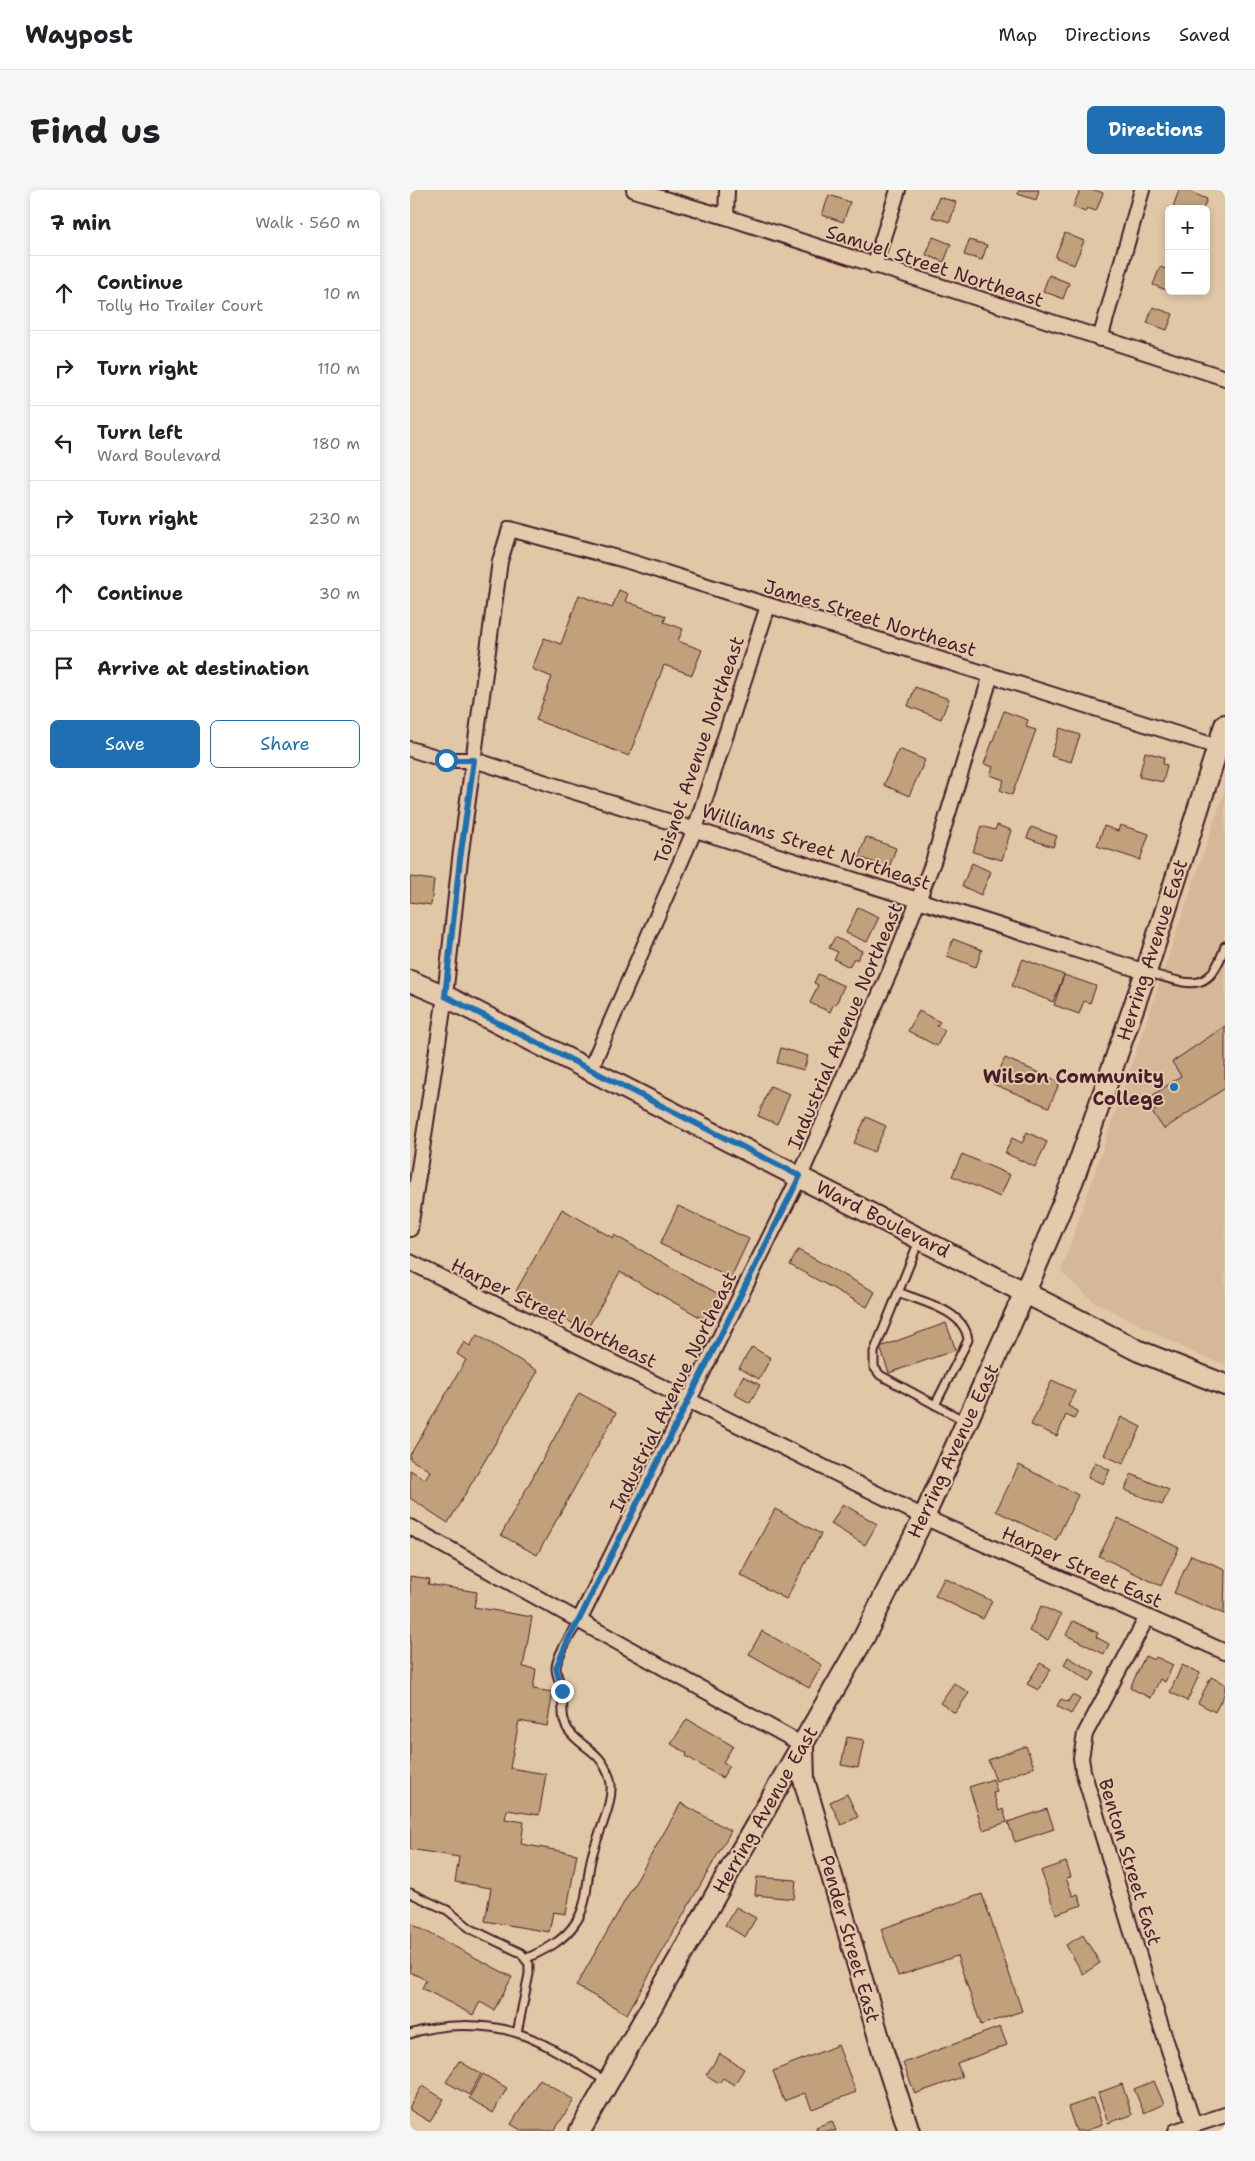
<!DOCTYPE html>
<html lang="en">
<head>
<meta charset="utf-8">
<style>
	:root { --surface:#fff; --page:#f6f6f6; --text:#202124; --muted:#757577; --line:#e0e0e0; --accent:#1f6fb2 }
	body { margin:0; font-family:"Shantell Sans",sans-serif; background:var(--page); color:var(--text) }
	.controls { position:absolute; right:15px; top:15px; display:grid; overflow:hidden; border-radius:8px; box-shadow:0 2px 8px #0003 }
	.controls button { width:45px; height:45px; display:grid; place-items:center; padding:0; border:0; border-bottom:1px solid var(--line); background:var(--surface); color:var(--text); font:25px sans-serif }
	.stop { position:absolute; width:15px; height:15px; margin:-11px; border:4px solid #1f6fb2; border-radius:50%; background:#fff }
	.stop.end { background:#1f6fb2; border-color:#fff; box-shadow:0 1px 5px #0008 }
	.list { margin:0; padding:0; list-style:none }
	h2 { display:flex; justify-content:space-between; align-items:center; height:65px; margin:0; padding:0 20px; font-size:21px }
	h2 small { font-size:16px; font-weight:400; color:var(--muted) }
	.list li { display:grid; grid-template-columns:32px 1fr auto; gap:15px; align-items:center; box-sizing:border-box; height:75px; padding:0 20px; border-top:1px solid var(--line) }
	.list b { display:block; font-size:19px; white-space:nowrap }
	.list p { margin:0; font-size:16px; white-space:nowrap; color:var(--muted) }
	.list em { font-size:16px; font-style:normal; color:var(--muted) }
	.actions { display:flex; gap:10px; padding:15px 20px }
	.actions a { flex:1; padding:11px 0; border:1px solid var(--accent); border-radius:8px; text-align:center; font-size:18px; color:var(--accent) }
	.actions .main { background:var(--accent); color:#fff }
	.icon { flex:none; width:28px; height:28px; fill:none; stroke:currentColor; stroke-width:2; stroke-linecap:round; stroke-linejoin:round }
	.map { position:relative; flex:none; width:815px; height:1941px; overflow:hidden; border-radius:8px }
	header { display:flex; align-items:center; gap:30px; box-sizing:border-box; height:70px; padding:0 25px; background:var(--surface); border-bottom:1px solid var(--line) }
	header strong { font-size:24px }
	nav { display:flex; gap:28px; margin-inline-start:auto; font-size:18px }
	.intro { display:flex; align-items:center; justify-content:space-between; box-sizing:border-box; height:120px; padding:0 30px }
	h1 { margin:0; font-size:35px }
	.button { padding:12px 22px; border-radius:8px; background:var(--accent); color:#fff; font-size:18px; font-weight:700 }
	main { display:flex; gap:30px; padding:0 30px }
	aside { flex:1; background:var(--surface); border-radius:8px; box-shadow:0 2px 8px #0003 }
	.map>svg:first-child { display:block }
	.built { fill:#d4b897 }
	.building { fill:#c1a07c; stroke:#4a1f2b }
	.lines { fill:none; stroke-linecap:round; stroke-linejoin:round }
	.lane-casing { stroke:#4a1f2b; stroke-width:11 }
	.street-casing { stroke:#4a1f2b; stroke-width:18 }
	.secondary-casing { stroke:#4a1f2b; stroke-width:24 }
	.lane { stroke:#e2caab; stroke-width:7 }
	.street { stroke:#e2caab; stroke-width:14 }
	.secondary { stroke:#e2caab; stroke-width:20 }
	.route { stroke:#1f6fb2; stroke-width:6 }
	.poi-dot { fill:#1f6fb2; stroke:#e2caab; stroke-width:2 }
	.labels { text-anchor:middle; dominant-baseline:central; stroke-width:4; stroke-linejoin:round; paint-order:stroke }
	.street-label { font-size:19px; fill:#4a1f2b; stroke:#e2caab }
	.poi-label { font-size:19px; font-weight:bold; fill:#4a1f2b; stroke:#e2caab; text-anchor:end }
</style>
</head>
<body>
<header>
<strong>Waypost</strong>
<nav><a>Map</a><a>Directions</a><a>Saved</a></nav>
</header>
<div class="intro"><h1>Find us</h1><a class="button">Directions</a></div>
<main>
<aside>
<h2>7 min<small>Walk · 560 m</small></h2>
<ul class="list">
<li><svg class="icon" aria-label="ahead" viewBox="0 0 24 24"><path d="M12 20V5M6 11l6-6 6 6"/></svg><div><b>Continue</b><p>Tolly Ho Trailer Court</p></div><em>10 m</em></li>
<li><svg class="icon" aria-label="right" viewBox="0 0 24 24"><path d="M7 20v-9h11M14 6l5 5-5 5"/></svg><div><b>Turn right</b></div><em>110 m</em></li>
<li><svg class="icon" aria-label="left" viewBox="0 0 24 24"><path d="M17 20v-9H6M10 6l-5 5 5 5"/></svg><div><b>Turn left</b><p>Ward Boulevard</p></div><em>180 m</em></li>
<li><svg class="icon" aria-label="right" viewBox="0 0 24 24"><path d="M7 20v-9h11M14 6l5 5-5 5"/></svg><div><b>Turn right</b></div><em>230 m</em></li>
<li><svg class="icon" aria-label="ahead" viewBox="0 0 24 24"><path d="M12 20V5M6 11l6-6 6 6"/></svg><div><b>Continue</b></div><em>30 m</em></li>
<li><svg class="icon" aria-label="arrive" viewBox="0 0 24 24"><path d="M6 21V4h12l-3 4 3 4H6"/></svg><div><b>Arrive at destination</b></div></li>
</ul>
<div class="actions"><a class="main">Save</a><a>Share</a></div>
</aside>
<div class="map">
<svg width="815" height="1941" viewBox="0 0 815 1941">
	<rect width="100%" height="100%" fill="#e0c7a5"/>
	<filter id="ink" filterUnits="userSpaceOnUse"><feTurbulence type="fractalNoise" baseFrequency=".02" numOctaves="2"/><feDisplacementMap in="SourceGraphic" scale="10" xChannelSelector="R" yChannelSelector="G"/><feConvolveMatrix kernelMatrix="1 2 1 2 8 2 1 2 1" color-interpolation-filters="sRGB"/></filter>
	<g filter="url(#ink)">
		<path class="built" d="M815 600V1174L790 1166 683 1111 651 1082Z"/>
		<path class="building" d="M609 0H629L626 10 608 4Z
			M670 0H685L693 3 686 21 677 18 675 22 663 17Z
			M769 0H775L797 9 793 19H768L763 17Z
			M419 5 440 12 433 32 412 25Z
			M529 7 546 12 540 32 522 27Z
			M655 43 674 51 664 75 645 67Z
			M523 47 541 54 534 72 516 65Z
			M559 50 577 55 572 70 554 65Z
			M750 77 759 80V101L743 95Z
			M639 85 659 93 653 109 633 101Z
			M743 117 763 124 757 140 737 133Z
			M209 400 218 404 215 411 256 426 254 432 273 439 268 451 292 460 282 485 254 475 219 566 126 530 142 487 122 479 134 448 151 454 169 405 202 418Z
			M505 497 539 509 531 529 498 516Z
			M594 521 618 530 616 537 626 540 602 605 590 600 594 590 580 585 583 577 574 574Z
			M650 538 670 545 661 572 641 566Z
			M489 559 515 570 499 606 474 595Z
			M735 562 754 567 753 574 757 575 753 592 729 587Z
			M587 635 601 640 592 670 563 662 571 636 585 640Z
			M710 635 739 644 730 670 687 656 694 636 708 641Z
			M621 637 647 646 643 657 617 648Z
			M456 647 486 658 479 678 449 667Z
			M562 673 581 682 571 705 552 696Z
			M0 687 24 690 21 715 0 712Z
			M448 717 469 727 457 752 436 743Z
			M425 747 452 761 447 770 444 768 439 777 424 769 428 762 419 758Z
			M543 749 572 760 566 777 537 766Z
			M613 769 654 785 643 812 602 796Z
			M408 784 434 796 426 814 424 813 420 822 400 813 408 795 404 793Z
			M654 785 686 796 680 813 674 811 669 824 644 815Z
			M509 821 530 832 527 836 535 840 527 856 498 841Z
			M815 836V898L754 939 742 922 747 919 739 908 771 886 762 872Z
			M371 858 398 866 394 880 367 873Z
			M595 868 650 892 639 917 583 894Z
			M360 896 380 904 367 934 348 926Z
			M456 927 476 936 464 962 444 953Z
			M617 942 637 952 625 977 595 963 602 948 612 953Z
			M552 964 600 985 590 1007 542 986Z
			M268 1016 339 1049 321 1087 250 1054Z
			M152 1019 203 1048 204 1045 312 1106 297 1131 210 1082 176 1141 106 1101Z
			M388 1060 465 1102 457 1117 380 1075Z
			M536 1133 546 1160 479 1183 470 1157Z
			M67 1145 128 1181 38 1333 0 1308V1280L15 1289 20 1281 0 1269V1265L56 1170 47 1164 54 1152 60 1156Z
			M342 1157 361 1168 349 1189 329 1178Z
			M333 1186 350 1195 340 1213 324 1204Z
			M642 1190 665 1201 658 1216 668 1221 664 1229 656 1225 647 1246 621 1235Z
			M169 1203 206 1223 127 1365 91 1345Z
			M711 1227 731 1237 713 1274 694 1265Z
			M685 1272 700 1280 693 1294 678 1287Z
			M609 1275 668 1305 646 1350 586 1321Z
			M721 1284 759 1300 752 1315 715 1300Z
			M433 1314 467 1334 455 1355 421 1334Z
			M365 1319 411 1344 376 1409 330 1385Z
			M708 1328 769 1358 751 1396 689 1366Z
			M781 1365 815 1379 814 1424 764 1403Z
			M0 1386 20 1389 18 1394 67 1402 64 1417 122 1427 113 1477 126 1479 123 1499 143 1502 137 1536 109 1531 100 1578 136 1584 129 1625 97 1620 95 1629 114 1632 111 1654 167 1664 156 1724 143 1722 139 1742 75 1731 81 1698 45 1692 49 1667 0 1659Z
			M534 1388 582 1411 573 1429 525 1406Z
			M631 1416 651 1425 638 1450 619 1441Z
			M663 1431 688 1443 686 1447 699 1454 694 1464 656 1445Z
			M352 1441 412 1475 399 1498 339 1464Z
			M735 1466 744 1470 746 1467 763 1475 755 1492 750 1489 741 1508 720 1498Z
			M658 1467 685 1483 680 1491 654 1475Z
			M630 1473 641 1479 628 1500 617 1494Z
			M772 1475 790 1483 777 1511 760 1502Z
			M801 1487 815 1494V1503L805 1522 788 1513Z
			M544 1493 559 1503 545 1523 530 1513Z
			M662 1505 670 1509 661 1524 647 1516 651 1509 658 1512Z
			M277 1529 323 1556 313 1572 320 1576 312 1588 276 1566 277 1563 261 1554Z
			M437 1547 454 1550 448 1578 431 1575Z
			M616 1556 624 1577 586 1591 578 1570Z
			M583 1589 587 1602 583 1603 589 1621 593 1619 597 1632 573 1640 559 1597Z
			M437 1604 448 1627 431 1635 420 1612Z
			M271 1613 321 1641 217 1824 166 1796Z
			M637 1619 644 1639 605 1652 598 1632Z
			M656 1672 661 1687 656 1688 663 1706 668 1704 672 1715 646 1724 631 1681Z
			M347 1687 386 1690 384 1709 345 1705Z
			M572 1704 612 1821 571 1835 547 1766 488 1786 471 1739Z
			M326 1717 346 1728 335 1747 315 1735Z
			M0 1733 102 1787 84 1820 70 1812 63 1825 12 1798 16 1790 0 1782Z
			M673 1745 690 1773 673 1784 656 1755Z
			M590 1837 597 1855 547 1873 552 1887 505 1904 493 1873Z
			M428 1855 446 1902 402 1919 395 1903 374 1911 363 1881Z
			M310 1864 334 1879 324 1895 313 1888 309 1893 296 1885Z
			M49 1871 71 1884 59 1905 36 1892Z
			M73 1884 97 1898 83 1923 59 1908Z
			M130 1889 164 1910 144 1941H112L101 1934Z
			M744 1891 754 1914 734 1923 724 1899Z
			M712 1894 722 1925 698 1933 688 1903Z
			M12 1896 34 1909 20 1932 0 1920V1916Z
			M684 1908 692 1935 675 1941H666L658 1917Z
			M422 1931 426 1941H407L406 1937Z"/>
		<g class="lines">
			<g class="lane-casing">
				<path id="lane" d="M739 783C780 794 799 806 815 756
					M509 1051 464 1162V1177L470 1185 555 1231
					M488 1102C512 1112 555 1120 558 1150L525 1215
					M0 1703 37 1720 61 1739 111 1763 119 1774V1784L107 1843
					M115 1769C135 1760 154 1751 166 1732 179 1713 176 1687 182 1666 187 1645 206 1609 200 1589 191 1560 174 1560 159 1541 150 1529 154 1514 152 1500 151 1493 146 1486 146 1478 147 1464 162 1443 169 1431
					M0 1844C30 1833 76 1833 107 1843 138 1853 168 1875 196 1891"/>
			</g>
			<g class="street-casing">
				<path id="street" d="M224 0 316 27 815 188
					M316 27 317 0
					M464 76 488 0
					M690 149 732 0
					M0 559 36 570H64L736 782
					M180 880 285 639 358 416
					M0 1039 35 806 50 669 90 371 100 339 215 370 808 557
					M0 1072 514 1327 815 1462
					M0 1337 393 1555
					M737 1427 675 1544 671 1568 673 1581 743 1812 784 1935
					M169 1431 390 986 481 779 523 672 581 485
					M766 1941 815 1925"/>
			</g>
			<g class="secondary-casing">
				<path id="secondary" d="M0 791 35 806 729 1161 815 1195
					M393 1556 394 1590 474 1865 499 1941
					M170 1941 453 1449 514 1327 615 1102 663 990 736 782 815 535"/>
			</g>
			<use href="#lane" class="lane"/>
			<use href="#street" class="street"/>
			<use href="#secondary" class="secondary"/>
		</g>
	</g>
	<g class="lines" filter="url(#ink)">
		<path class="route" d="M36 570H64L50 669 35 806 390 986 169 1430 159 1448 146 1478 152 1501"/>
	</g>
	<circle class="poi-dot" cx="764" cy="897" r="5"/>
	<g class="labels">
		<g class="street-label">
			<text transform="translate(525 76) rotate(18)">Samuel Street Northeast</text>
			<text transform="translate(460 428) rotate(17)">James Street Northeast</text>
			<text transform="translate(289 560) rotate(-71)">Toisnot Avenue Northeast</text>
			<text transform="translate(406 657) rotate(18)">Williams Street Northeast</text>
			<text transform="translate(742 760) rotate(-72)">Herring Avenue East</text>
			<text transform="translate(435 836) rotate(-67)">Industrial Avenue Northeast</text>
			<text transform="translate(473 1029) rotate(27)">Ward Boulevard</text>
			<text transform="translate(144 1123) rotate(26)">Harper Street Northeast</text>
			<text transform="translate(263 1202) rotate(-64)">Industrial Avenue Northeast</text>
			<text transform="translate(543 1261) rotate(-65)">Herring Avenue East</text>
			<text transform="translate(672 1377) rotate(24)">Harper Street East</text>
			<text transform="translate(355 1620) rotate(-60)">Herring Avenue East</text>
			<text transform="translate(720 1672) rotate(73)">Benton Street East</text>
			<text transform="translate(440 1749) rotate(74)">Pender Street East</text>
		</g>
		<g class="poi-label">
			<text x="754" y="886">Wilson Community<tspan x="754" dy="22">College</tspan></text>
		</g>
	</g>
</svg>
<div class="controls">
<button>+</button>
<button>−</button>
</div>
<div class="stop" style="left:36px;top:570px"></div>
<div class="stop end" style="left:152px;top:1501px"></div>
</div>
</main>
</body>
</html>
